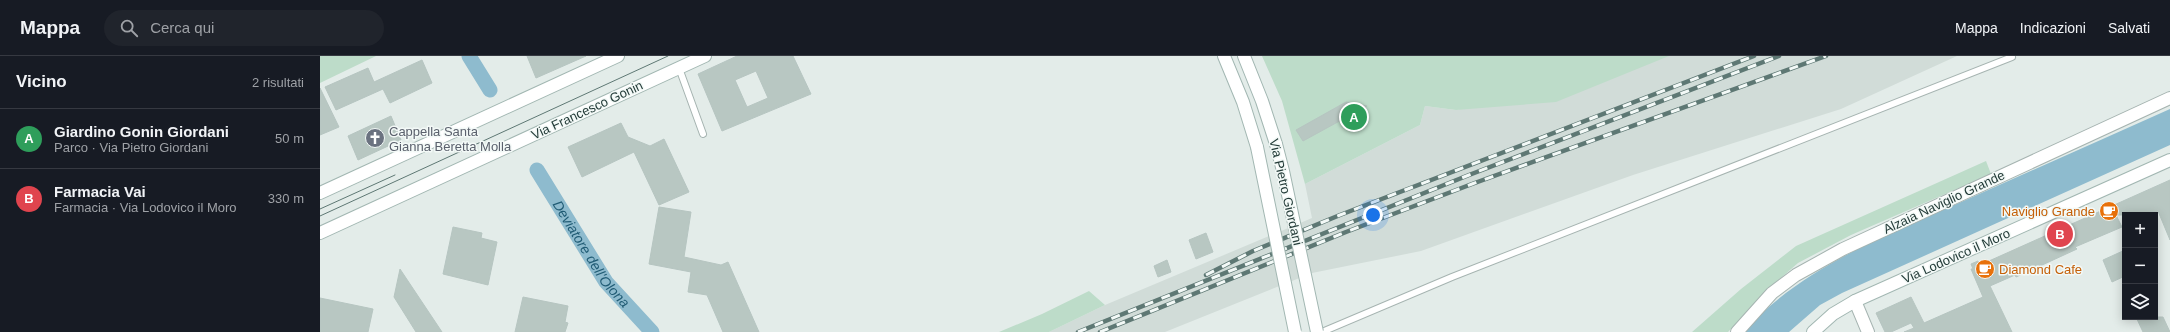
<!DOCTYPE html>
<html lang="it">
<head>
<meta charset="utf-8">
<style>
	:root { --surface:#171b24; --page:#20242c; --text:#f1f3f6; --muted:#9ea1a6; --line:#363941; --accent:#2563eb }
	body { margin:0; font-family:Helvetica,sans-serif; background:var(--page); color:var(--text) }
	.controls { position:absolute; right:12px; bottom:12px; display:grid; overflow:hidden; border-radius:0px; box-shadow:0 2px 10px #0003 }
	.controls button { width:36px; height:36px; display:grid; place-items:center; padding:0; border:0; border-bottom:1px solid var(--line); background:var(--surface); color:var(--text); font:20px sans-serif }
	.you { position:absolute; left:1053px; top:159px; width:14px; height:14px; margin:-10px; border:3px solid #fff; border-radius:50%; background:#1a73e8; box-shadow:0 0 0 6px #1a73e833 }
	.badge { display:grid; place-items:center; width:26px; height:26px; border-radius:50%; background:var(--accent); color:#fff; font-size:13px; font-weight:700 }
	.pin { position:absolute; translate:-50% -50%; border:2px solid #fff; box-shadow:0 1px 4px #0006 }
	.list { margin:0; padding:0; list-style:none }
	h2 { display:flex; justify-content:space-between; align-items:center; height:52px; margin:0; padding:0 16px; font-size:17px }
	h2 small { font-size:13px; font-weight:400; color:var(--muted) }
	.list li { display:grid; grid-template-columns:26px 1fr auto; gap:12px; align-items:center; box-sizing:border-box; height:60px; padding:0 16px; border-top:1px solid var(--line) }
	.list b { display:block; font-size:15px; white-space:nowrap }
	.list p { margin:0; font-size:13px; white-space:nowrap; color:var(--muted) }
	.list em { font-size:13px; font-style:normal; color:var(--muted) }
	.icon { flex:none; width:22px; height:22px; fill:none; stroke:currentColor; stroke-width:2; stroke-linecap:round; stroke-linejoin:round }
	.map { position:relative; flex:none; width:1850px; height:276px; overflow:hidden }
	header { display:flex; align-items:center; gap:24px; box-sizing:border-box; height:56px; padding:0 20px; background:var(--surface); border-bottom:1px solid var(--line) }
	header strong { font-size:19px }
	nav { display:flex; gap:22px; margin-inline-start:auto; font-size:14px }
	.search { width:280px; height:36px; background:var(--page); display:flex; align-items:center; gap:10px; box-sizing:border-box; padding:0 14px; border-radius:22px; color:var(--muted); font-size:15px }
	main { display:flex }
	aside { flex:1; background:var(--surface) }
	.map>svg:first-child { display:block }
	.built { fill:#d1dcd8 }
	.green { fill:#bddcc9 }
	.water { fill:#8ebbce }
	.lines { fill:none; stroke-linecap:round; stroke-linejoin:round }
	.canal { stroke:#8ebbce; stroke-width:15 }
	.building { fill:#b8c7c2; stroke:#b6c5c1; fill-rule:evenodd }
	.lane-casing { stroke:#a6b4b1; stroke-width:8 }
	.street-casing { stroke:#a6b4b1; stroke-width:14 }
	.secondary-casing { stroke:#a2b7b2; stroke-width:14 }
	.lane { stroke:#fff; stroke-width:6 }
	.street { stroke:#fff; stroke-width:12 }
	.secondary { stroke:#fff; stroke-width:12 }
	.tram { stroke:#5e7874; stroke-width:1 }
	.rail-casing { stroke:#5e7874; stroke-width:4.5 }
	.rail { stroke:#f3f9f7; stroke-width:3; stroke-dasharray:9; stroke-linecap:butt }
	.secondary-bridge-casing { stroke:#a2b7b2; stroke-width:14; stroke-linecap:butt }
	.secondary-bridge { stroke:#fff; stroke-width:12 }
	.labels { text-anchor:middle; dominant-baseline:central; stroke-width:3; stroke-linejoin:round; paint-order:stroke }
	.street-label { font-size:13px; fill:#243c39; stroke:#f3f9f7 }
	.worship-label { font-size:13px; fill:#5b616d; stroke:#f3f9f7; text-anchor:start }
	.food-label { font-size:13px; fill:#c56008; stroke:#f3f9f7; text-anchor:end }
	.water-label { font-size:14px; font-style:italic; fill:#215c75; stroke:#f3f9f7 }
</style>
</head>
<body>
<header>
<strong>Mappa</strong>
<div class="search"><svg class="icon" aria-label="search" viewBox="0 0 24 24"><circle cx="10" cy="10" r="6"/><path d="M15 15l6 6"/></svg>Cerca qui</div>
<nav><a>Mappa</a><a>Indicazioni</a><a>Salvati</a></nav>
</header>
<main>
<aside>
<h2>Vicino<small>2 risultati</small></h2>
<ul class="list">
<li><span class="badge" style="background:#2e9e5b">A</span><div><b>Giardino Gonin Giordani</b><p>Parco · Via Pietro Giordani</p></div><em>50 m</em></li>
<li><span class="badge" style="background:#e0444e">B</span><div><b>Farmacia Vai</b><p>Farmacia · Via Lodovico il Moro</p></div><em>330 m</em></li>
</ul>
</aside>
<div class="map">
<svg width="1850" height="276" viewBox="0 0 1850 276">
	<rect width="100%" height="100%" fill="#e3ece9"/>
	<path class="built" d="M1348 0H1637L1521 53 1313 119 1101 195 992 217 845 276H729L785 249 992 162 985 128 1100 69 1105 50 1136 54Z"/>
	<path class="green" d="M0 0H56L0 27Z
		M942 0H1349L1236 46 1136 54 1105 50 1100 69 985 128 962 45Z
		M1666 105 1671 118 1531 179 1478 207 1447 234 1408 276H1372L1421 233 1476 190Z
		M769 235 785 249 729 276H679L722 258Z"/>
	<path class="water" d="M1850 53V89L1522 237 1500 249 1469 276H1423C1483 210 1569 178 1648 143 1715 113 1783 83 1850 53Z"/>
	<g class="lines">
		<g class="canal">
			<path d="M149 0 170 34"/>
			<path id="s1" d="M217 114 286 226 332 276"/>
		</g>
	</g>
	<path class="building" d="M207 0H266L216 22Z
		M417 0H473L491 38 402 75 378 18ZM436 15 448 42 427 51 415 24Z
		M102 4 112 27 70 47 63 33 16 54 5 31 48 12 54 26Z
		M0 32 19 71 0 79Z
		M1026 46 1047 50 983 85 976 74Z
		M71 60 81 84 38 104 28 80Z
		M301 67 308 81 330 90 344 83 369 136 339 149 314 96 262 121 248 91Z
		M1850 124V184L1838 155 1828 159H1796L1802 171 1755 191 1757 193 1696 221 1695 219 1670 230 1692 276H1584L1594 272 1591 267 1571 276H1565L1556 257 1591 241 1604 267 1663 241 1651 213H1653L1651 208 1658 205 1660 209Z
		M339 151 371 156 364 201 401 209 408 206 439 276H403L387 239 368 236 371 216 329 208Z
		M133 171 162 177 161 182 177 186 168 229 123 218Z
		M886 177 893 196 876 203 869 184Z
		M1805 194V220L1792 226 1783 204Z
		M847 204 851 216 838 221 834 210Z
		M80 213 122 276H96L74 241Z
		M203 241 248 250 245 266 248 267 245 276H195Z
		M0 242 53 253 48 276H0Z
		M1816 261H1843L1850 276H1823Z"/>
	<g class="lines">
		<g class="lane-casing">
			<path id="lane" d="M359 12 383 78
				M1002 276 1132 221 1692 1"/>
		</g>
		<g class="street-casing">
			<path id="street" d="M1535 245 1548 276
				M1417 276 1452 237 1476 219 1523 193 1850 42"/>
		</g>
		<g class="secondary-casing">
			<path id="secondary" d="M904 0 923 46 937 91
				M924 0 942 45 956 88
				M0 137 298 0
				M0 177 385 0
				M1493 276 1513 258 1535 245 1850 104"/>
		</g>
		<use href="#lane" class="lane"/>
		<use href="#street" class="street"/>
		<use href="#secondary" class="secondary"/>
		<path class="tram" d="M0 153 75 119
			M0 160 348 0"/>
		<g class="rail-casing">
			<path id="rail" d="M886 219 933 195 1020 159 1434 0
				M758 276 1149 119 1459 0
				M780 276 1026 176 1152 128 1506 0"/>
		</g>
		<use href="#rail" class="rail"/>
		<g class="secondary-bridge-casing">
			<path id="secondary-bridge" d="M956 88 963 115 997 276
				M937 91 975 276"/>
		</g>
		<use href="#secondary-bridge" class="secondary-bridge"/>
	</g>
	<defs>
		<g id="church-disc" transform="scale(1)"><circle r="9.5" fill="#6b7280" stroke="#f3f9f7"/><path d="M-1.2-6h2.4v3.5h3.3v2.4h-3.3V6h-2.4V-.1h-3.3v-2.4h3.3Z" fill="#fff"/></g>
		<g id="cafe-disc" transform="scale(1)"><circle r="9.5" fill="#e8710a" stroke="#f3f9f7"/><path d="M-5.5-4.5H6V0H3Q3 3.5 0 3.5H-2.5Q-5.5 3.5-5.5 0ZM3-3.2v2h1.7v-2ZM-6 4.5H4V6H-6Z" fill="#fff"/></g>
	</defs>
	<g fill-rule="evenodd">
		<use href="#church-disc" x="55" y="82"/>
		<use href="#cafe-disc" x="1789" y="155"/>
		<use href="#cafe-disc" x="1665" y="213"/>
	</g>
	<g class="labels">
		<g class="street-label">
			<text transform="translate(267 54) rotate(-25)">Via Francesco Gonin</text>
			<text transform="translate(966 136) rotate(77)">Via Pietro Giordani</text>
			<text transform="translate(1624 146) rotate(-25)">Alzaia Naviglio Grande</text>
			<text transform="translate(1636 200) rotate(-24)">Via Lodovico il Moro</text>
		</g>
		<g class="worship-label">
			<text x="69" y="75">Cappella Santa<tspan x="69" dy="15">Gianna Beretta Molla</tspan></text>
		</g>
		<g class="food-label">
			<text x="1775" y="155">Naviglio Grande</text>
			<text x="1679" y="213" text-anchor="start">Diamond Cafe</text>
		</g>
		<g class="water-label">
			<text stroke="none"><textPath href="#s1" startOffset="100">Deviatore dell'Olona</textPath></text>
		</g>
	</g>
</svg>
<div class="controls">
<button>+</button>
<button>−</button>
<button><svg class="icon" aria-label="layers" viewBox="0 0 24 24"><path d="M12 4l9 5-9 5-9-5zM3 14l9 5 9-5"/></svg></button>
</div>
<div class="you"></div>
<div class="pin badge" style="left:1034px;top:61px;background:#2e9e5b">A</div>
<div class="pin badge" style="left:1740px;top:178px;background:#e0444e">B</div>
</div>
</main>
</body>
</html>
